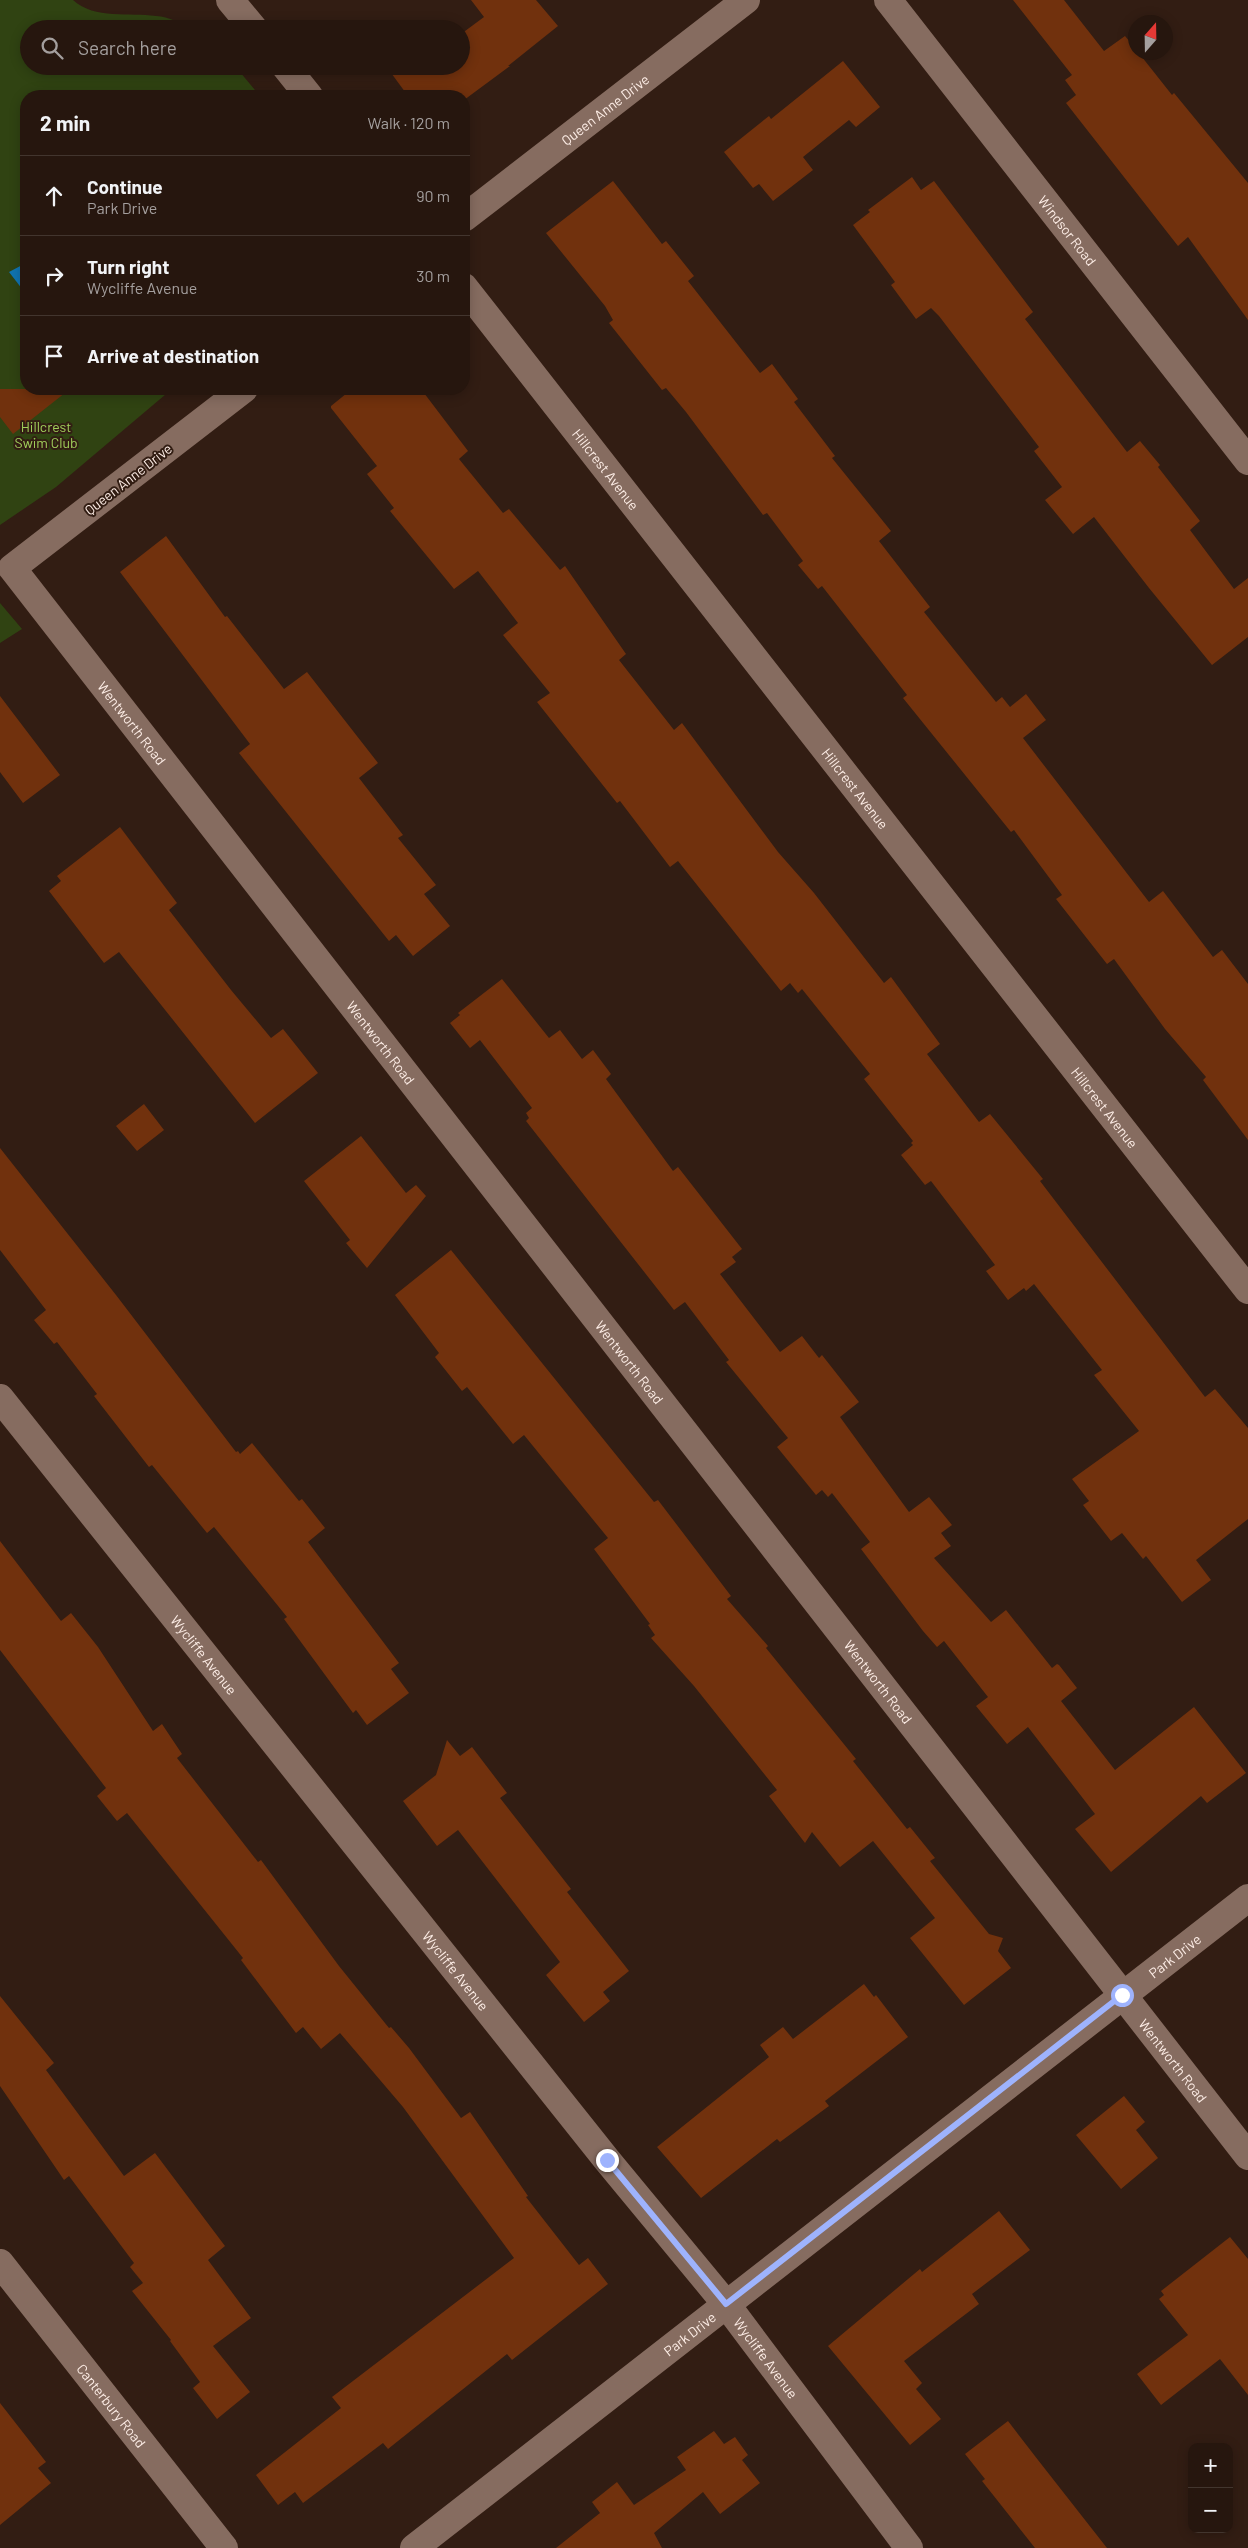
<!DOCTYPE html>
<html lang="en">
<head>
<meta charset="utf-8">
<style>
	:root { --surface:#26160e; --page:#32231c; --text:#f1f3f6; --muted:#a49f9e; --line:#42352e }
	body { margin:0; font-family:Barlow,sans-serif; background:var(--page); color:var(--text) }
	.controls { position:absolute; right:15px; bottom:15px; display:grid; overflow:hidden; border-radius:10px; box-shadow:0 2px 12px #0003 }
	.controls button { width:45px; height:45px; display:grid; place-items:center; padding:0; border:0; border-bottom:1px solid var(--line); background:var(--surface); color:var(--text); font:25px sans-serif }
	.compass { position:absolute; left:1128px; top:15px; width:45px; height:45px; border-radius:50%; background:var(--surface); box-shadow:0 2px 12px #0003; rotate:20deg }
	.stop { position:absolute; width:15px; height:15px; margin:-11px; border:4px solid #9eb3fd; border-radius:50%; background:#fff }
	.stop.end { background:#9eb3fd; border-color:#fff; box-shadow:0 1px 5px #0008 }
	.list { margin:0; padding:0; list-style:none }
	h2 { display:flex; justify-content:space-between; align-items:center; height:65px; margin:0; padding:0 20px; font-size:21px }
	h2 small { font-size:16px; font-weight:400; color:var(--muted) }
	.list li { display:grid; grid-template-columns:32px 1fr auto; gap:15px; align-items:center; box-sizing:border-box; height:80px; padding:0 20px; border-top:1px solid var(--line) }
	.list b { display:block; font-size:19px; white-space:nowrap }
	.list p { margin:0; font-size:16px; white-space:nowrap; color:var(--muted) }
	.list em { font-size:16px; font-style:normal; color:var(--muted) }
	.icon { flex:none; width:28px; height:28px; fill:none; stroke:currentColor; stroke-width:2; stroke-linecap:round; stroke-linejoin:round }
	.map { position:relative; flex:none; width:1248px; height:2548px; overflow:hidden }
	.search { position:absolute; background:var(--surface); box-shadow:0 2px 12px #0003; left:20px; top:20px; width:450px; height:55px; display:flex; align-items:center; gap:12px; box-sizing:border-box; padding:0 18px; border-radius:28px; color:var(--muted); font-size:19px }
	.panel { position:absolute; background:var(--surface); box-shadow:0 2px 12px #0003; left:20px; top:90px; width:450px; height:305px; border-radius:20px }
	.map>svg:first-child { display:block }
	.green { fill:#304312 }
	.water { fill:#1074b1 }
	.building { fill:#71310d }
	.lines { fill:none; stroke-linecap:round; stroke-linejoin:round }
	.minor { stroke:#866c60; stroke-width:28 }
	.route { stroke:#9eb3fd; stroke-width:6 }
	.labels { text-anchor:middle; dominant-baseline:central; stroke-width:4; stroke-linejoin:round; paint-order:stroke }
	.street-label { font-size:14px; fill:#fdede6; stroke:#321d13 }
	.park-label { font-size:14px; fill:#a1d15b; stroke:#321d13 }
</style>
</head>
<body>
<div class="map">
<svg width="1248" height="2548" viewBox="0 0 1248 2548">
	<rect width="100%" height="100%" fill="#321d13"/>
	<path class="green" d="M0 0H73C95 20 129 12 156 16 169 17 181 23 193 29H29V66H235L260 96H26V389H172L56 487 0 525Z
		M0 603 22 629 0 643Z"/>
	<path class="water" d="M26 263V294L9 272Z"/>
	<path class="building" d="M471 0H536L558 26 508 66H510L464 100V96H408L386 66H461V34L484 17Z
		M1013 0H1064L1104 51 1125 36 1136 49V52H1138L1172 95 1174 93 1248 183V320L1188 237 1178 246 1066 103 1076 95 1065 80 1072 75Z
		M843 61 880 107 856 127 849 120 803 157 813 170 773 201 759 184 753 188 724 152 769 116 771 119Z
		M912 177 921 190 934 181 1033 312 1025 319 1127 452 1140 441 1160 465 1158 467 1200 521 1190 530 1234 589 1248 578V637L1212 665 1149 588 1094 517 1073 534 1045 500 1062 487 1034 451 1039 447 939 316 931 308 916 319 891 285 895 282 853 225 870 212 868 210Z
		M613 181 662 244 666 241 694 276 688 281 760 373 772 364 798 399 794 402 835 456 832 458 891 531 879 541 930 607 924 612 996 702 1002 697 1010 707 1026 694 1046 720 1023 738 1149 902 1163 891 1213 957 1222 950 1248 984V1140L1203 1080 1206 1077 1165 1029 1114 959 1107 964 1056 899 1062 895 1014 830 1011 832 903 698 907 695 822 586 818 589 798 565 803 561 767 513 763 515 686 412 666 388 662 390 609 323 613 320 605 306 546 233Z
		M0 389H70L13 434 0 417Z
		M352 389H421L468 451 459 459 503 513 509 509 560 570 565 566 626 654 619 660 674 730 682 723 778 852 814 893 884 983 891 977 940 1044 927 1054 979 1122 990 1114 1043 1179 1040 1181 1205 1397 1215 1389 1248 1428V1519L1196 1560 1211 1580 1182 1602 1146 1556 1143 1559 1122 1533 1111 1541 1083 1505 1089 1501 1072 1479 1139 1431 1094 1375 1102 1370 1034 1284 1026 1291 1024 1288 1008 1300 986 1271 995 1265 931 1181 925 1185 901 1155 913 1145 911 1143 913 1141 864 1079 870 1074 802 989 798 993 790 983 781 991 678 861 670 867 620 801 617 803 537 702 550 693 503 635 518 623 478 571 454 589 390 511 394 508 367 474 377 466 331 408V406Z
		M166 536 225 617 227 616 284 689 307 672 378 763 359 778 403 835 398 838 436 885 424 894 450 926 413 956 396 935 389 941 239 753 250 744 120 572Z
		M0 696 60 775 23 803 0 772Z
		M120 827 177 903 169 910 231 990 271 1038 283 1029 318 1073 255 1123 119 952 104 963 49 891 61 881 57 876Z
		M502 979 549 1038 560 1030 582 1059 593 1050 611 1074 606 1079 673 1171 678 1167 742 1249 732 1257 736 1262 720 1274 780 1352 802 1336 819 1358 822 1355 859 1402 840 1417 909 1512 929 1497 952 1525 941 1533 951 1546 934 1558 991 1622 1006 1610 1052 1668 1057 1664 1059 1665 1077 1688 1061 1701 1115 1770 1194 1707 1246 1773 1207 1803 1201 1796 1111 1872 1075 1829 1095 1814 1028 1727 1007 1744 976 1706 988 1697 944 1641 937 1647 923 1631 861 1549 870 1542 832 1493 828 1497 822 1490 816 1495 777 1447 788 1438 726 1362 729 1360 685 1302 674 1310 526 1121 529 1118 526 1113 532 1108 480 1040 470 1048 450 1023 460 1015 458 1013Z
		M144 1104 164 1130 137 1151 116 1126Z
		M361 1136 406 1193 416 1185 426 1196 367 1268 346 1243 350 1240 304 1181Z
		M0 1148 116 1295 236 1452 238 1451 240 1454 252 1443 299 1501 302 1499 325 1528 308 1542 399 1663 391 1669 409 1693 367 1725 356 1710 353 1713 284 1619 287 1617 214 1527 207 1533 152 1465 149 1467 94 1396 97 1394 57 1342 54 1344 34 1320 46 1310 0 1250Z
		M451 1250 654 1502 658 1500 731 1596 727 1599 768 1646 766 1648 856 1759 853 1761 907 1829 910 1827 935 1858 930 1861 989 1934 1003 1938 998 1951 1011 1968 964 2005 910 1938 935 1918 873 1841 840 1867 812 1832 805 1843 769 1796 777 1790 694 1686 651 1638 655 1635 648 1625 650 1624 594 1549 608 1538 524 1435 513 1444 467 1387 462 1391 439 1362 435 1357 439 1353 395 1295Z
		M0 1541 61 1621 71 1613 98 1647 153 1731 162 1724 182 1754 177 1758 258 1862 261 1860 339 1966 389 2028 391 2027 409 2048 461 2118 470 2112 528 2196 526 2197 579 2265 588 2258 608 2284 512 2360 507 2354 388 2449 383 2443 303 2503 295 2492 278 2505 256 2475 341 2408 332 2397 514 2258 403 2107 340 2033 321 2049 303 2027 296 2033 241 1960 243 1958 127 1813 117 1821 97 1796 106 1788 0 1650Z
		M447 1740 460 1756 472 1747 507 1793 500 1798 571 1889 567 1892 629 1971 603 1992 610 2001 584 2022 546 1975 560 1962 458 1830 437 1846 403 1801 436 1775Z
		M864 1984 874 1997 876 1995 908 2037 825 2101 829 2106 780 2142 777 2139 701 2198 657 2147 769 2057 760 2045 783 2027 793 2039Z
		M0 1996 54 2063 46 2070 124 2176 155 2153 225 2246 208 2260 251 2318 213 2346 250 2392 217 2419 193 2388 200 2382 170 2341 171 2340 132 2291 143 2283 130 2267 134 2263 69 2176 64 2180 0 2086Z
		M1124 2096 1145 2122 1136 2130 1158 2158 1121 2189 1076 2135Z
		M999 2211 1030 2250 972 2294 979 2304 904 2361 922 2383 916 2389 941 2419 910 2445 828 2346 920 2269 922 2272Z
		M1230 2237 1248 2259V2395L1220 2359 1161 2405 1137 2374 1188 2335 1159 2299 1164 2295 1161 2291Z
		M0 2403 46 2462 38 2468 51 2483 0 2525Z
		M1008 2421 1038 2460 1107 2548H1035L982 2481 985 2479 965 2454Z
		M714 2431 724 2444 735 2437 748 2455 742 2460 760 2483 720 2514 703 2492 654 2533 662 2548H556L600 2513 592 2502 617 2482 634 2505 686 2470 677 2457Z"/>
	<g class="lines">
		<g class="minor">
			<path d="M230 0 254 29"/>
			<path id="s1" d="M888 0 1248 461"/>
			<path d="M285 66 309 96"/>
			<path id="s2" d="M464 218 746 0"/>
			<path id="s3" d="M464 287 1248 1290"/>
			<path id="s4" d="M244 389 12 568 1248 2156"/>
			<path id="s5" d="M0 1398 607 2160 726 2304 909 2548"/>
			<path id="s6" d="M0 2263 224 2548"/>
			<path id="s7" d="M414 2548 1248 1898"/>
		</g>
	</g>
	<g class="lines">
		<path class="route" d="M607 2160 726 2304 1122 1995"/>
	</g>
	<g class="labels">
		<g class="street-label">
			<text stroke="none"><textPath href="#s2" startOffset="178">Queen Anne Drive</textPath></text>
			<text stroke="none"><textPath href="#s1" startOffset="292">Windsor Road</textPath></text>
			<text stroke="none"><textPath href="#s3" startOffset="231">Hillcrest Avenue</textPath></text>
			<text transform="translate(128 479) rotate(-38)">Queen Anne Drive</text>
			<text stroke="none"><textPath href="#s4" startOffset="489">Wentworth Road</textPath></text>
			<text stroke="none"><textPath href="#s3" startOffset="636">Hillcrest Avenue</textPath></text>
			<text stroke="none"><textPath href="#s4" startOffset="894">Wentworth Road</textPath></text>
			<text stroke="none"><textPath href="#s3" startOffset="1041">Hillcrest Avenue</textPath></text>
			<text stroke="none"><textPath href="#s4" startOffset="1299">Wentworth Road</textPath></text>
			<text stroke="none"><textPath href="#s5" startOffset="328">Wycliffe Avenue</textPath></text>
			<text stroke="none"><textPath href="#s4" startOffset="1704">Wentworth Road</textPath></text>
			<text stroke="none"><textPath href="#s7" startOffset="964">Park Drive</textPath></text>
			<text stroke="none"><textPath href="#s5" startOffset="732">Wycliffe Avenue</textPath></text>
			<text stroke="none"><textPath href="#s4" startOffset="2184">Wentworth Road</textPath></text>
			<text stroke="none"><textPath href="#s7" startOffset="349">Park Drive</textPath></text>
			<text stroke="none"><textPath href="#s5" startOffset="1228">Wycliffe Avenue</textPath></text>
			<text stroke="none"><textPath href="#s6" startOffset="181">Canterbury Road</textPath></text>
		</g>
		<g class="park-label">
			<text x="46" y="426">Hillcrest<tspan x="46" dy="16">Swim Club</tspan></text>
		</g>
	</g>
</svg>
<div class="controls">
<button>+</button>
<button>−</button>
</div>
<svg class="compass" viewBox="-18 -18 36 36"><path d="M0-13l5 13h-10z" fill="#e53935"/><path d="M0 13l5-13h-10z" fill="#a49f9e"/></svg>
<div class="stop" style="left:1122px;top:1995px"></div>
<div class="stop end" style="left:607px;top:2160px"></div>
<div class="search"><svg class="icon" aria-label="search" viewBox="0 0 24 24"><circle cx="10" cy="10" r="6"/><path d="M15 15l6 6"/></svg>Search here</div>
<section class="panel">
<h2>2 min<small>Walk · 120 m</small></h2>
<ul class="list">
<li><svg class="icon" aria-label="ahead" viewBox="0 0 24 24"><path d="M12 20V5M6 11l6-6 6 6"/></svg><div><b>Continue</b><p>Park Drive</p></div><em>90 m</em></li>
<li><svg class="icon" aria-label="right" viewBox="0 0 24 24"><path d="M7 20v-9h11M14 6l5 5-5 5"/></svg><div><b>Turn right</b><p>Wycliffe Avenue</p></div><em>30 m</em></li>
<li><svg class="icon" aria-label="arrive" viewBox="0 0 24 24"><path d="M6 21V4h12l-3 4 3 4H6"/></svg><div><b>Arrive at destination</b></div></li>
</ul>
</section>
</div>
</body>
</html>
